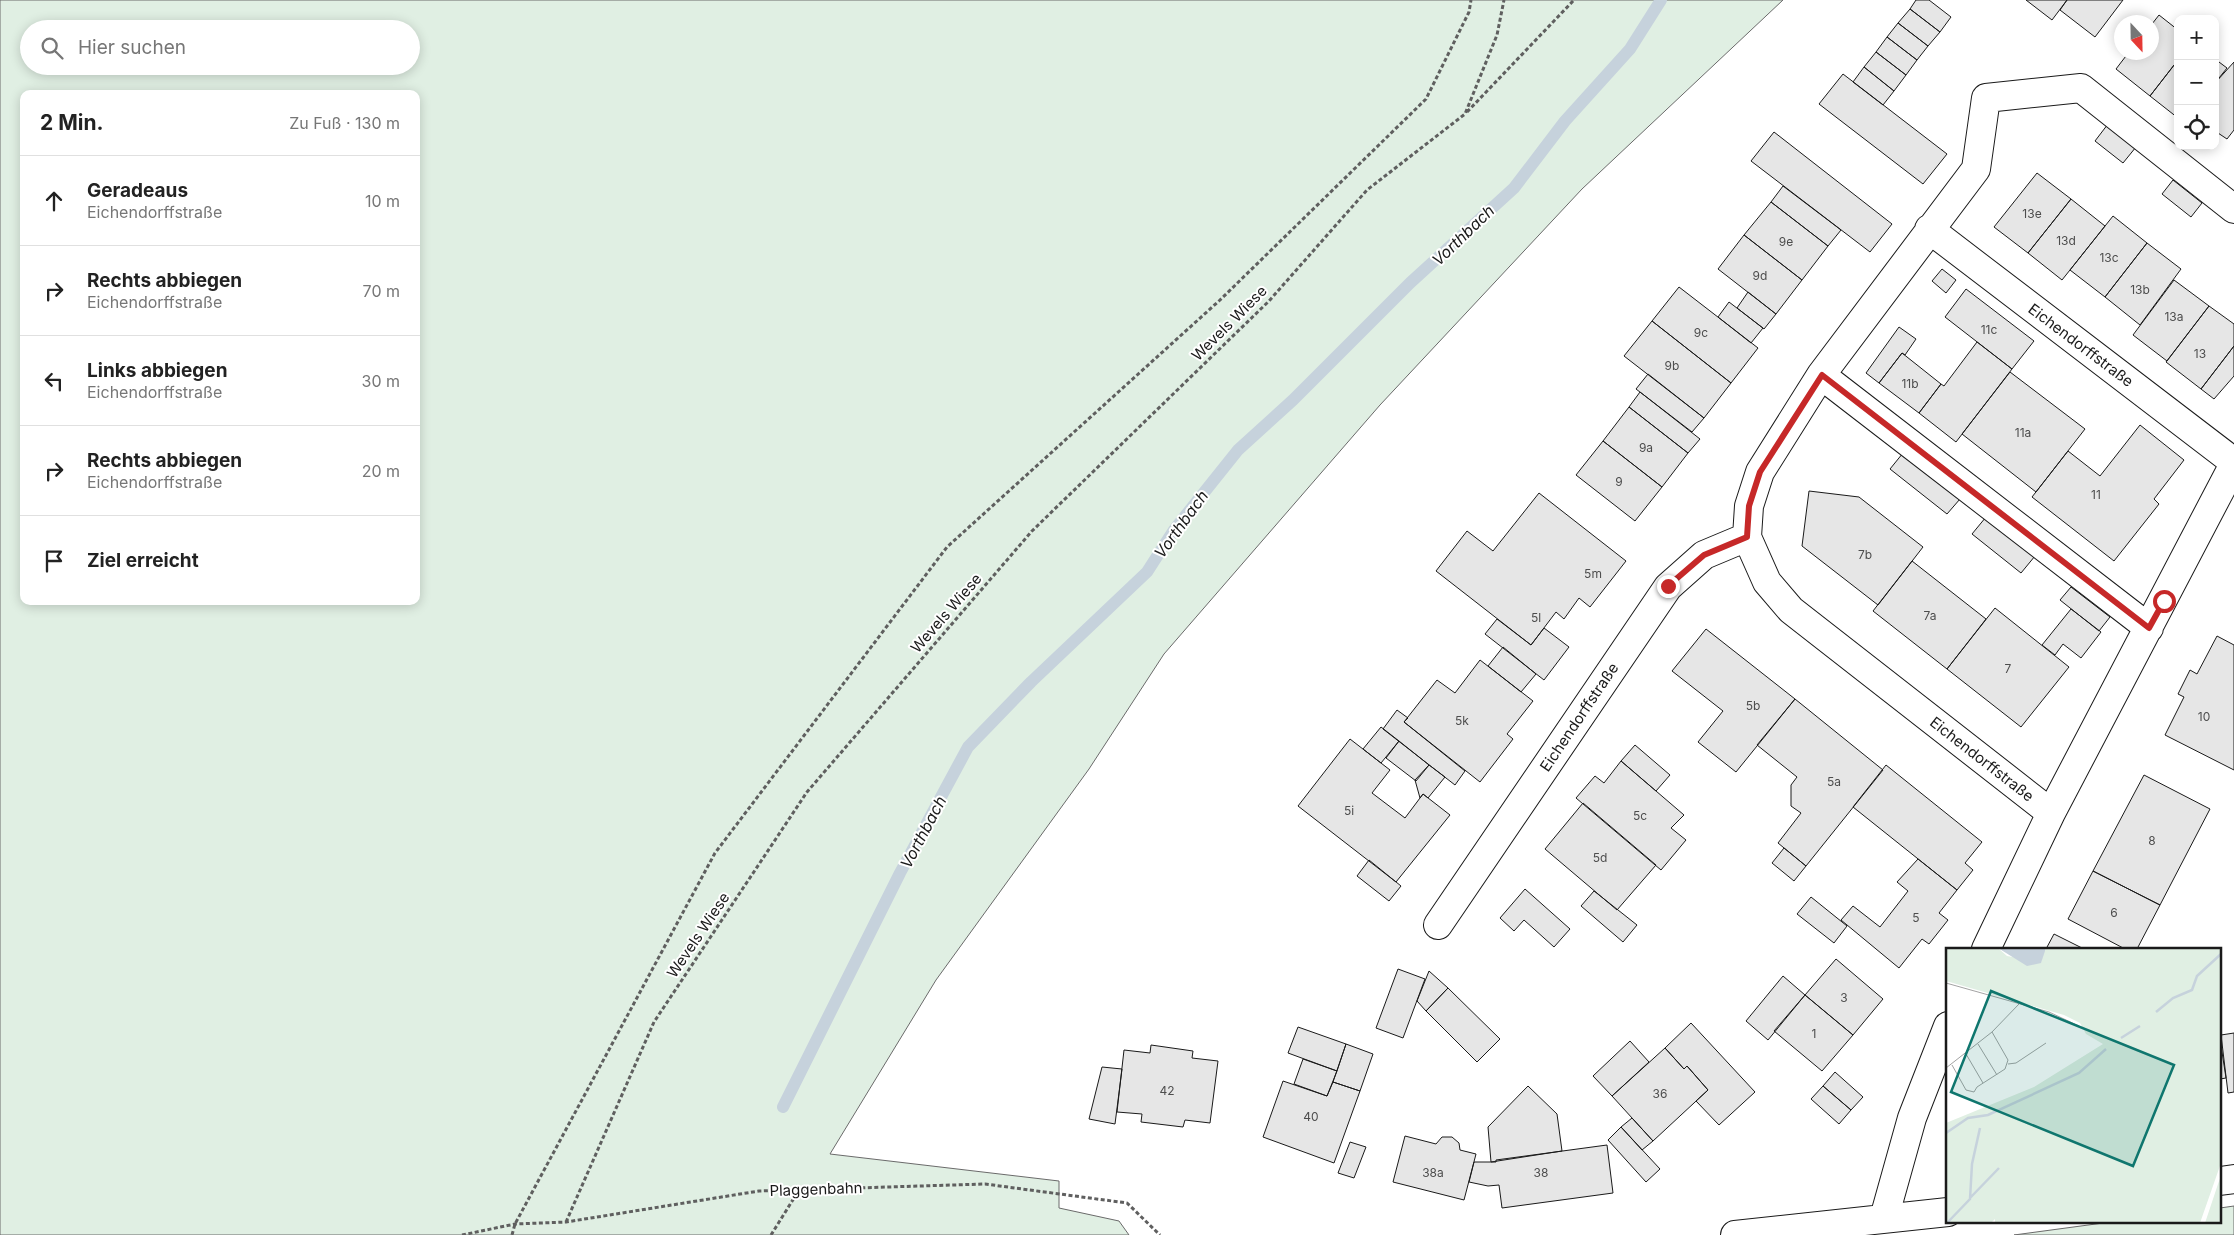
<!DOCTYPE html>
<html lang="de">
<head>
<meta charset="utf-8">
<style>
	:root { --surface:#fff; --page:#f2f2f2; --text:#222; --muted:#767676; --line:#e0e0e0 }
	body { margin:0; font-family:Inter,sans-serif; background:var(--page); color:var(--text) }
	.controls { position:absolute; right:15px; top:15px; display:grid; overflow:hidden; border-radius:10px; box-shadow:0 2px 12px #0003 }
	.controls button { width:45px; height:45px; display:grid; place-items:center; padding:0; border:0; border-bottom:1px solid var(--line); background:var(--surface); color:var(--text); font:25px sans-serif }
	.compass { position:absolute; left:2114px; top:15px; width:45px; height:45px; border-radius:50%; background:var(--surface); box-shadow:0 2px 12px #0003; rotate:158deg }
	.stop { position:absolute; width:15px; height:15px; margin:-11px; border:4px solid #c62828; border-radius:50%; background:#fff }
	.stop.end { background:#c62828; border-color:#fff; box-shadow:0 1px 5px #0008 }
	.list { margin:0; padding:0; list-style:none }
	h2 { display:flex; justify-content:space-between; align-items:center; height:65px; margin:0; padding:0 20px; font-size:21px }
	h2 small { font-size:16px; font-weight:400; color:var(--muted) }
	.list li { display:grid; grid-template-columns:32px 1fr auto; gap:15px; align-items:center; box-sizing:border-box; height:90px; padding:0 20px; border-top:1px solid var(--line) }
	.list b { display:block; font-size:19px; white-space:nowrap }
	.list p { margin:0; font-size:16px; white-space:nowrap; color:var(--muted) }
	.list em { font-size:16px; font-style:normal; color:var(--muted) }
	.icon { flex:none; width:28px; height:28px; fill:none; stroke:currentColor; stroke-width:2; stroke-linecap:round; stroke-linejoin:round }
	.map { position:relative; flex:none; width:2234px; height:1235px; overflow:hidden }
	.search { position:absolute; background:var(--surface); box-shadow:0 2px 12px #0003; left:20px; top:20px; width:400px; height:55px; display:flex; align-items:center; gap:12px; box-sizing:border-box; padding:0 18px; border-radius:28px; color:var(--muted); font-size:19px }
	.panel { position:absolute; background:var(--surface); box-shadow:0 2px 12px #0003; left:20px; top:90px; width:400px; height:515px; border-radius:10px }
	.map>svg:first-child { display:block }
	.green { fill:#e0efe3; stroke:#6a6a6a; fill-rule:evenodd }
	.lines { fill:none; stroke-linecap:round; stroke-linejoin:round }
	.stream { stroke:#c6d2dc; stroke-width:12 }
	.building { fill:#e6e6e6; stroke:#1a1a1a }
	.minor-casing { stroke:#1a1a1a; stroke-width:30 }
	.path { stroke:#5f5f5f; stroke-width:3; stroke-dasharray:4 2.5; stroke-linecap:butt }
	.minor { stroke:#fff; stroke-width:28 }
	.route { stroke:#c62828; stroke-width:6 }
	.labels { text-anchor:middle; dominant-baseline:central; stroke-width:4; stroke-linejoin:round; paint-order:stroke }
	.number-label { font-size:12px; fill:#4d4d4d }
	.street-label { font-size:15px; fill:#1a1a1a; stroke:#fff }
	.water-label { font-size:16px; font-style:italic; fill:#1a1a1a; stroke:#fff }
	.inset-river { fill:none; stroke:#c6d2dc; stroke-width:2.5 }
	.inset-road { fill:none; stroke:#a3a3a3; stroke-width:1 }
	.view { fill:#0f766e; fill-opacity:0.15; stroke:#0f766e; stroke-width:2.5 }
	.inset-edge { fill:none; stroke:#1a1a1a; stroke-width:2.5 }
</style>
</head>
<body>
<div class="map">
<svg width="2234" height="1235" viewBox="0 0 2234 1235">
	<rect width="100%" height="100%" fill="#fff"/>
	<path class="green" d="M0 0H1783L1582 189 1380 405 1164 654 1089 769 936 980 830 1154 1059 1181V1208L1119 1221 1129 1235H0ZM29 29H411V66H29ZM24 94H416V601H24Z
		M2234 1206V1235H2014L2118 1221H2220V1208Z"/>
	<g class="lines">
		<path class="stream" d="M783 1107 900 873 968 747 1031 682 1147 572 1174 530 1238 450 1293 400 1410 283 1514 188 1565 121 1630 49 1661 0"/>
	</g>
	<path class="building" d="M1916 0H1929L1951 17 1940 32 1910 9Z
		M2026 0H2067L2052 20Z
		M2067 0H2123L2095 37 2060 10Z
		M1910 9 1940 32 1928 46 1898 23Z
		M2159 15 2178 30V60L2150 96 2116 69 2129 52H2152V24Z
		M1898 23 1928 46 1917 60 1887 37Z
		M1887 37 1917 60 1906 75 1876 52Z
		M1876 52 1906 75 1894 91 1864 67Z
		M2215 59 2227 68 2215 83Z
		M2178 60V118L2150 96Z
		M2234 62V130L2227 139 2215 131V83Z
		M1864 67 1894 91 1883 105 1853 82Z
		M1843 74 1947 154 1923 184 1819 104Z
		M2108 124 2136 147 2123 163 2095 141Z
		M1774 132 1892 224 1870 252 1751 161Z
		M2037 173 2071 199 2028 253 1994 227Z
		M2173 180 2202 203 2191 217 2162 194Z
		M1783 186 1841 230 1828 246 1771 202Z
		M2071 199 2105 226 2062 280 2028 253Z
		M1771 202 1828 246 1802 280 1744 235Z
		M2113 216 2147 243 2105 297 2070 270Z
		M1744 235 1802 280 1776 314 1718 269Z
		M2147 243 2181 269 2140 325 2105 297Z
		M1942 269 1956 280 1946 293 1932 281Z
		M2174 280 2209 306 2167 361 2133 335Z
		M1679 287 1758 348 1731 383 1652 321Z
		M1966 289 2034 341 2012 369 1945 317Z
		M1748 292 1776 314 1764 329 1737 308Z
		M1729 302 1763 328 1751 343 1718 317Z
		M2209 306 2234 324V346L2201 389 2166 362Z
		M1652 321 1731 383 1704 418 1624 356Z
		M1899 327 1916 339 1905 355 1902 353 1879 383 1866 373Z
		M1977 342 2012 369 1956 442 1919 413 1941 384 1944 386Z
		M2234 346V376L2214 399 2201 389Z
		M1902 353 1941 384 1919 413 1879 383Z
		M2010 372 2085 429 2036 492 1962 434Z
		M1648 374 1704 418 1692 432 1636 389Z
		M1640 392 1700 439 1688 453 1629 407Z
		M1629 407 1688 453 1662 487 1603 441Z
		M2140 425 2184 460 2154 499 2159 504 2114 561 2032 497 2068 451 2100 476Z
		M1603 441 1662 487 1635 521 1576 475Z
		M1903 453 1960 499 1947 514 1890 469Z
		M1809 491 1859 497 1923 547 1878 605 1802 546Z
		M1539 493 1626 561 1590 607 1579 598 1564 619 1556 612 1531 645 1436 571 1467 531 1493 551Z
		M1986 517 2035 556 2021 573 1972 534Z
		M1912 561 1986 619 1947 669 1873 611Z
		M2071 587 2110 617 2099 631 2060 600Z
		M1995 608 2069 667 2021 727 1947 669Z
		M2071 609 2101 632 2081 658 2063 644 2055 655 2042 645Z
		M1497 619 1531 645 1544 628 1569 647 1544 680 1485 634Z
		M1706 629 1795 699 1736 772 1698 742 1723 711 1672 671Z
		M2217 636 2234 645V770L2165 735 2184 697 2178 694 2190 670 2197 674Z
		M1503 647 1536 674 1521 692 1488 666Z
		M1480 660 1533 701 1507 734 1513 739 1480 782 1404 722 1437 680 1455 693Z
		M1795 699 1883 770 1806 866 1778 843 1801 813 1791 806V785L1797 777 1757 745Z
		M1397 710 1408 718 1404 722 1465 771 1455 785 1383 729Z
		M1381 727 1399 741 1381 763 1363 749Z
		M1350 739 1390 770 1372 793 1405 818 1423 794 1450 815 1396 882 1298 806Z
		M1399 741 1429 765 1416 781 1386 758Z
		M1635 745 1670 775 1656 791 1621 761Z
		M1621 761 1684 815 1671 828 1686 840 1661 870 1576 798 1595 776 1604 783Z
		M1429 765 1445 777 1428 798 1423 794 1420 798 1415 780Z
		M1886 765 1982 842 1965 863 1973 870 1957 890 1853 807Z
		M2144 775 2210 809 2160 905 2093 871Z
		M1583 803 1656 865 1617 910 1545 849Z
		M1784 848 1806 866 1794 881 1772 863Z
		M1918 859 1957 890 1939 913 1948 920 1929 944 1922 939 1899 968 1841 920 1853 906 1880 927 1908 891 1897 882Z
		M1369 860 1401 886 1389 901 1357 876Z
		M2093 871 2160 905 2137 949H2125L2068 919Z
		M1525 889 1570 929 1554 947 1524 920 1514 931 1500 918Z
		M1594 891 1637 925 1623 942 1581 906Z
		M1811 897 1847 926 1834 943 1797 914Z
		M2054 934 2084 949H2046Z
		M1836 959 1883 999 1853 1035 1805 995Z
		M1398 969 1425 979 1403 1038 1376 1028Z
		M1429 971 1448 988 1426 1011 1417 1001Z
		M1783 976 1805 995 1768 1040 1746 1021Z
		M1448 988 1500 1039 1477 1062 1426 1011Z
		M1805 995 1853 1035 1822 1071 1774 1031Z
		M1691 1023 1755 1092 1719 1125 1696 1101 1708 1090 1687 1066 1684 1069 1665 1048Z
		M1298 1027 1346 1044 1337 1071 1288 1053Z
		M2234 1033V1092L2228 1093 2221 1035Z
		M2220 1039 2226 1078 2220 1079Z
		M1630 1041 1649 1062 1612 1096 1593 1076Z
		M1346 1044 1373 1054 1360 1091 1333 1082Z
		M1151 1045 1193 1051 1192 1058 1218 1061 1210 1123 1185 1120 1183 1127 1141 1122 1142 1114 1117 1112 1124 1050 1150 1053Z
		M1665 1048 1684 1069 1687 1066 1708 1090 1653 1141 1612 1096Z
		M1303 1059 1337 1071 1327 1096 1294 1084Z
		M1102 1067 1122 1069 1115 1124 1089 1119Z
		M1835 1072 1863 1097 1851 1110 1823 1086Z
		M1283 1081 1327 1096 1333 1082 1360 1091 1334 1163 1263 1137Z
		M1528 1086 1557 1114 1562 1151 1491 1162 1488 1127Z
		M1823 1086 1851 1110 1839 1124 1811 1099Z
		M1632 1118 1653 1141 1642 1150 1621 1127Z
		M1621 1127 1660 1169 1646 1182 1608 1140Z
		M1405 1136 1436 1144 1442 1137H1452L1459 1143 1460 1150 1476 1154 1464 1200 1393 1182Z
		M1350 1142 1366 1147 1354 1178 1338 1173Z
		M1607 1145 1613 1193 1502 1208 1499 1185 1488 1186 1469 1182 1474 1162H1496V1160Z"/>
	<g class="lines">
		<g class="minor-casing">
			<path id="minor" d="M1929 229 2234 462
				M1821 375 2149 628
				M2051 813 1791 610 1767 582 1747 537 1749 506 1760 472 1821 375 1976 169 1986 98 2081 88 2234 209
				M1438 925 1668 587 1704 555 1747 537
				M1986 949 2051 813 2234 464
				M2220 1181 2234 1179
				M1884 1218 1912 1118 1948 1026
				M1735 1235 1948 1212"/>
		</g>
		<path class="path" d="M1467 112 1574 0
			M566 1222 654 1022 807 792 1032 531 1269 301 1367 190 1465 114 1497 35 1504 0
			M462 1235 515 1224 566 1222 759 1191 985 1184 1127 1203 1160 1235
			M512 1235 515 1224 715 853 947 547 1220 300 1426 99 1469 12 1471 0
			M771 1235 799 1190"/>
		<use href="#minor" class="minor"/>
	</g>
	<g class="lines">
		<path class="route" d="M1668 586 1704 555 1747 537 1749 506 1760 472 1822 375 2149 628 2164 601"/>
	</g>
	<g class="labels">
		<g class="number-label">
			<text x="2032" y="213">13e</text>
			<text x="2066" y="240">13d</text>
			<text x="1786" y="241">9e</text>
			<text x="2109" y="257">13c</text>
			<text x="1760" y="275">9d</text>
			<text x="2140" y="289">13b</text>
			<text x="2174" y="316">13a</text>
			<text x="1989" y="329">11c</text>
			<text x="1701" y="332">9c</text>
			<text x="2200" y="353">13</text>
			<text x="1672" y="365">9b</text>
			<text x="1910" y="383">11b</text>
			<text x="2023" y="432">11a</text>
			<text x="1646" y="447">9a</text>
			<text x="1619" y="481">9</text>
			<text x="2096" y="494">11</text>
			<text x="1865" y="554">7b</text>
			<text x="1593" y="573">5m</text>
			<text x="1930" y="615">7a</text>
			<text x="1536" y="617">5l</text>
			<text x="2008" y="668">7</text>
			<text x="1753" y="705">5b</text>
			<text x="2204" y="716">10</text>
			<text x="1462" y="720">5k</text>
			<text x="1834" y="781">5a</text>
			<text x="1349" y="810">5i</text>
			<text x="1640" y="815">5c</text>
			<text x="2152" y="840">8</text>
			<text x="1600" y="857">5d</text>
			<text x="2114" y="912">6</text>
			<text x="1916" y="917">5</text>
			<text x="1844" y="997">3</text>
			<text x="1814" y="1033">1</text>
			<text x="1167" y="1090">42</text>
			<text x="1660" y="1093">36</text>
			<text x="1311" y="1116">40</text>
			<text x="1433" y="1172">38a</text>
			<text x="1541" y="1172">38</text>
		</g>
		<g class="street-label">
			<text transform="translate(1229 323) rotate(-45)">Wevels Wiese</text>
			<text transform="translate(2081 345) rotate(37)">Eichendorffstraße</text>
			<text transform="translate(946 613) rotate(-49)">Wevels Wiese</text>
			<text transform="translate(1579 717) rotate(-56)">Eichendorffstraße</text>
			<text transform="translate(1982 759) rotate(38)">Eichendorffstraße</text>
			<text transform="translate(698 935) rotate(-56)">Wevels Wiese</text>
			<text transform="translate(816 1189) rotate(-2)">Plaggenbahn</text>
		</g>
		<g class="water-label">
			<text transform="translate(1463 235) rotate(-44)">Vorthbach</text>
			<text transform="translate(1181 524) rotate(-54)">Vorthbach</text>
			<text transform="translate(923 832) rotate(-62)">Vorthbach</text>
		</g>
	</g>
	<g transform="translate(1946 948)">
		<rect width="275" height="275" fill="#fff"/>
		<path d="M0 0H52L61 8 95 14 99 0H275V215L254 275H49V271L45 275H0V175L88 139 157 96 140 86 134 75 118 67 0 33ZM275 228V275H259L272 236Z" fill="#e0efe3"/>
		<path d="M52 0H99V3L95 15 81 18Z" fill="#c6d2dc"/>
		<path class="inset-river" d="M210 64 227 50 246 42 251 28 275 6M175 90 194 78M0 185 22 170 42 167 133 125 160 101M24 250 53 220M1 275 24 251 26 216 34 180"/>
		<path class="inset-road" d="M0 35 103 64 133 78M32 96 51 127M20 106 37 135M62 116 70 115 100 95M6 117 20 142 28 144 31 139 59 121 62 112 46 84M0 120 46 84 73 56"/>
		<path class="view" d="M45 43 228 117 187 218 5 144Z"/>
		<rect width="275" height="275" class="inset-edge"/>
	</g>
</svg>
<div class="controls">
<button>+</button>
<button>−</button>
<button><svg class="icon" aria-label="locate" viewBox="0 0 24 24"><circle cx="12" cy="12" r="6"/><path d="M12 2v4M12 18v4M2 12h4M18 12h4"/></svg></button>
</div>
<svg class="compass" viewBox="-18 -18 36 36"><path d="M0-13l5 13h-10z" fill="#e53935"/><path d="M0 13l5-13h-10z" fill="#767676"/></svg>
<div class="stop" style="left:2164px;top:601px"></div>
<div class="stop end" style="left:1668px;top:586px"></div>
<div class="search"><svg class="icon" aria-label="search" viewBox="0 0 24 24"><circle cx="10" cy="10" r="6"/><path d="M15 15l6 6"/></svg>Hier suchen</div>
<section class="panel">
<h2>2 Min.<small>Zu Fuß · 130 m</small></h2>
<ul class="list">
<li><svg class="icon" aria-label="ahead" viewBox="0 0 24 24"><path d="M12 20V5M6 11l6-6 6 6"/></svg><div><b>Geradeaus</b><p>Eichendorffstraße</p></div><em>10 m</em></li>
<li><svg class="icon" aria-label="right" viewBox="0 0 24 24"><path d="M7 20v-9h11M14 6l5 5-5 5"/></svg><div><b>Rechts abbiegen</b><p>Eichendorffstraße</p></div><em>70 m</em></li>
<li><svg class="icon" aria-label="left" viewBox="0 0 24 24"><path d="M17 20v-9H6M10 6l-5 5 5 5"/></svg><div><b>Links abbiegen</b><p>Eichendorffstraße</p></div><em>30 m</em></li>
<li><svg class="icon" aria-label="right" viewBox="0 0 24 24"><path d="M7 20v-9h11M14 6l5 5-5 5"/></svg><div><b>Rechts abbiegen</b><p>Eichendorffstraße</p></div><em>20 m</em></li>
<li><svg class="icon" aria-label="arrive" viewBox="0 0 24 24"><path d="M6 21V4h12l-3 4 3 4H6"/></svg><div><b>Ziel erreicht</b></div></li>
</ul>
</section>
</div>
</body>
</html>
